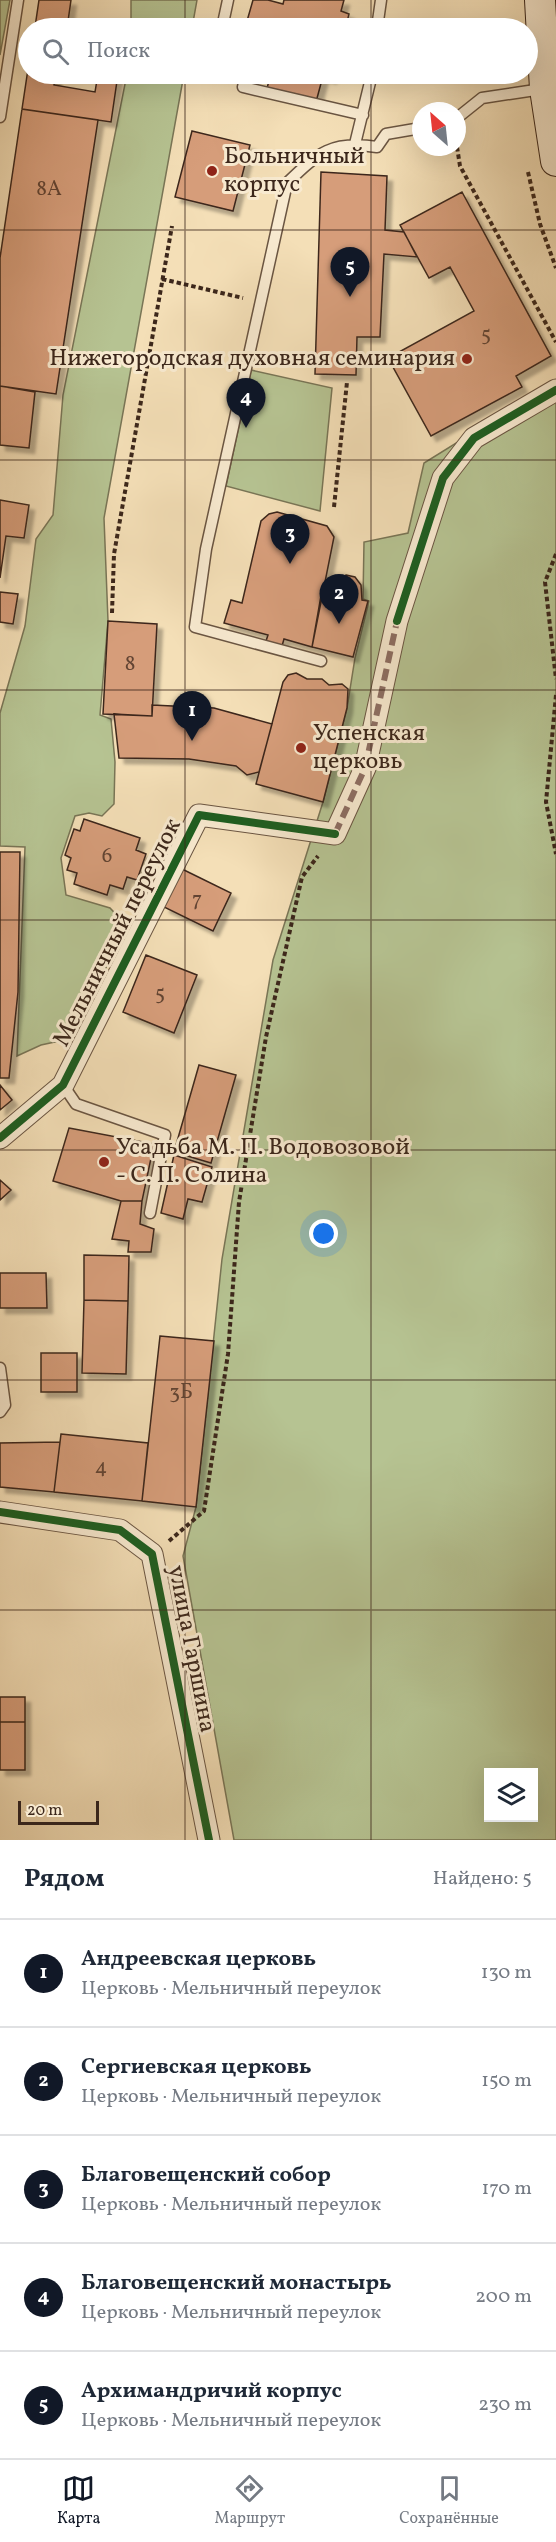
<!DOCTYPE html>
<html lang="ru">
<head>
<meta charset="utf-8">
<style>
	:root { --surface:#fff; --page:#f6f6f7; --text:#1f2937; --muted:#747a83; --line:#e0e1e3; --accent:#111827 }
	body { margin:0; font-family:Vollkorn,serif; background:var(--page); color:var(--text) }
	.controls { position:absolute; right:18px; bottom:18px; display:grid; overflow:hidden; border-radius:0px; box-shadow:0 6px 24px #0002 }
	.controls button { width:54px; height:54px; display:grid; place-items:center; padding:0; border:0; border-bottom:2px solid var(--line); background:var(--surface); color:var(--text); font:30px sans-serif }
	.compass { position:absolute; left:412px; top:102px; width:54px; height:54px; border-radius:50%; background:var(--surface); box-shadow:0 6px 24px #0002; rotate:333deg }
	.scale { position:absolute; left:18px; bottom:15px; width:81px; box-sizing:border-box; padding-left:6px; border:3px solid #3c271b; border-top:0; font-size:16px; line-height:21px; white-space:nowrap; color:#3c271b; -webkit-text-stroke:4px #f8ead0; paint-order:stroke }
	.you { position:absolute; left:324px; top:1234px; width:21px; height:21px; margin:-15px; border:4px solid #fff; border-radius:50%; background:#1a73e8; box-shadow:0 0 0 9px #1a73e833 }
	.badge { display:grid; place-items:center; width:39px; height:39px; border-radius:50%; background:var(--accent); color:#fff; font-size:20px; font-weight:700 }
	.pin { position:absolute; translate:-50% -50px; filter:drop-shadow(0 2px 3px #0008) }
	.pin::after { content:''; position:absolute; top:32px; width:21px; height:18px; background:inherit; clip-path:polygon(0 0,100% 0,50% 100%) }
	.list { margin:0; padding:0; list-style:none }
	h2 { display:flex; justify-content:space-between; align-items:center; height:78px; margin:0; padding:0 24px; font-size:26px }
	h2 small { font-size:20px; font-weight:400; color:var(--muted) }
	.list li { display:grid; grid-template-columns:39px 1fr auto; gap:18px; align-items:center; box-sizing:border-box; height:108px; padding:0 24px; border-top:2px solid var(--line) }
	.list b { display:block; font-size:22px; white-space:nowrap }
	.list p { margin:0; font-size:20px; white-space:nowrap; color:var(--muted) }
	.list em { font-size:20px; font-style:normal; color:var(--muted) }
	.icon { flex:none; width:33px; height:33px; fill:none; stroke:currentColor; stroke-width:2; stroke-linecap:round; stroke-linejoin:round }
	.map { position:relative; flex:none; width:556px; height:1840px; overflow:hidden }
	.search { position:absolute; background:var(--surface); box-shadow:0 6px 24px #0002; left:18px; right:18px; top:18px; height:66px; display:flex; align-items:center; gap:15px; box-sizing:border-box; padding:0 21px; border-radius:33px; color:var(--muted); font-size:22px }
	.sheet { height:618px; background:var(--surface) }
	nav { display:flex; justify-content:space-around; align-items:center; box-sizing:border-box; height:84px; border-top:2px solid var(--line); background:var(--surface); font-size:16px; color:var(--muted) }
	nav a { display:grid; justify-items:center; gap:3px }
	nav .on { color:var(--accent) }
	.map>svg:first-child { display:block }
	.green { fill:#b6c392; stroke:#797556; stroke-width:1.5; fill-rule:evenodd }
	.building { fill:#d69d7a; stroke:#3c271b; stroke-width:1.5; filter:url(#shadow) }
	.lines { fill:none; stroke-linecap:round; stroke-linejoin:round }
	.lane-casing { stroke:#6a5542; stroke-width:13 }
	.street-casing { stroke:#6a5542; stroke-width:23 }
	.secondary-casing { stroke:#3c271b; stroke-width:32 }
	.path { stroke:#3c271b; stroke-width:4; stroke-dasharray:4.5 3; stroke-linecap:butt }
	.lane { stroke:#f8ead0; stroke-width:10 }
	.street { stroke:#f8ead0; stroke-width:21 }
	.secondary { stroke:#f8ead0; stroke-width:30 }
	.quiet { stroke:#8d6e63; stroke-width:6; stroke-dasharray:12 6; stroke-linecap:butt }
	.cycleway-casing { stroke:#f8ead0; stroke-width:11 }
	.cycleway { stroke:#1b5e20; stroke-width:8 }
	.grid { fill:none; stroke:#3c271b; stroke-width:1.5; stroke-opacity:0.55 }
	.poi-dot { fill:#8f2418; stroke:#f8ead0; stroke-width:2 }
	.labels { text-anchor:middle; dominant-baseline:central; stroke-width:6; stroke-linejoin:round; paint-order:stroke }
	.number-label { font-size:21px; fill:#624433 }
	.poi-label { font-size:24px; fill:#3c271b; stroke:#f8ead0; text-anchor:start }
	.street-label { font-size:24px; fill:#3c271b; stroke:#f8ead0 }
</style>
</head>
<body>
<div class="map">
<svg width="556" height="1840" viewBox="0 0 556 1840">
	<defs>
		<filter id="shadow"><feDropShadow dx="5.5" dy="5.5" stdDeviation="1.5" flood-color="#0004"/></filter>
	</defs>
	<rect width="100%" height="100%" fill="#f4dfb7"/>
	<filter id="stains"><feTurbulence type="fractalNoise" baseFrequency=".00333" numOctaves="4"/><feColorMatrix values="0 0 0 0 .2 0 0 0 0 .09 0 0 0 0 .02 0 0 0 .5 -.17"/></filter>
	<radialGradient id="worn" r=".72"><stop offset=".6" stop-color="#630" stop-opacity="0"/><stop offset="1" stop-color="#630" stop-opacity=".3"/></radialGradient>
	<path class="green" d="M0 0H10L0 55Z
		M131 0H197L192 28H131Z
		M127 74H184L104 518 108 621 100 715 111 719 115 762 114 804 102 816 89 813 75 816 61 858 66 895 110 908 126 925 73 1038 41 1045 17 1056 25 847 0 846V713L25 626 36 539 53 515 63 395Z
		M251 370 332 388 320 511 226 486Z
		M556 381V1840H234L183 1556 196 1507 222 1259 273 960 323 802 347 708 355 658 369 601 363 599 364 542 408 533 424 463ZM488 1772H534V1818H488Z"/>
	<path class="building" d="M39 0H71L67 28 35 27Z
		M253 0H268L283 4 284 0H344L341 11 349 14 347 22 371 28H245Z
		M28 69V74H56L54 85 95 92 98 74H118L111 122 22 109Z
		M271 74H332L331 78 323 76 316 102 267 88Z
		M22 109 98 120 56 394 0 386V258Z
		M192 131 250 145 233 211 175 197Z
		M321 172 387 176 385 230 404 232 417 257 384 254 380 337H357L356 375 315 374Z
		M462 192 551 356 516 376 522 387 431 436 388 358 474 311 450 267 429 278 400 225Z
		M0 386 35 392 29 448 0 445Z
		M0 500 29 505 24 538 6 536 0 578Z
		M277 512 327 526 334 537 312 647 284 639 282 646 266 641 268 635 224 623 231 600 242 603 261 521 269 514Z
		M346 575 355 577 361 585 362 600 368 601 353 657 312 647 322 590 330 591 338 580Z
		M0 592 18 594 13 624 0 622Z
		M108 621 157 624 152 716 103 714Z
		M296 673 307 679H322L329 685 342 684 348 689 347 708 323 802 256 784 283 682 288 675Z
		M152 705 214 708 272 724 259 772 247 775 236 766 189 759 119 758 114 714 152 716Z
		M84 819 140 838 136 850 146 854 137 880 127 877 123 889 110 885 107 895 74 884 77 873 67 870 71 858 65 855 74 829 80 831Z
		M0 852H20L18 992 9 1078H0Z
		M182 869 231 893 213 931 164 907Z
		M146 955 197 975 174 1033 123 1012Z
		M199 1065 236 1075 211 1163 174 1152Z
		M0 1085 12 1100 0 1110Z
		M69 1128 154 1144 142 1201H121L53 1181Z
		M174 1155 212 1167 202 1202 188 1199 183 1219 161 1213Z
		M0 1180 11 1190 0 1200Z
		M121 1201H142L140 1224 154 1229 151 1252H128L129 1241 112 1239Z
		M84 1255 129 1256 128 1301 84 1300Z
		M0 1273H46L47 1308H0Z
		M84 1300 128 1301 126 1374 82 1373Z
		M160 1336 214 1341 196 1507 142 1501Z
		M41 1353H77V1392H41Z
		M61 1434 148 1443 142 1501 54 1492Z
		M60 1442 54 1492 0 1487V1443Z
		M0 1697H25V1722H0Z
		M0 1722H25V1770H0Z"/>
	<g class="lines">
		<g class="lane-casing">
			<path id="lane" d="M222 28 228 0
				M377 28 381 0
				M246 74 243 87 363 115
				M0 117 18 0
				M457 118 482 98 542 89
				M355 144 372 74
				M321 661 195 627 206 549 287 183C318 153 332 140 377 147L386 134 421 128
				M63 1085 76 1104 165 1135 150 1213
				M0 1368 5 1405 0 1412"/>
		</g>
		<g class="street-casing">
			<path id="street" d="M0 1138 63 1085 199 815 335 834 365 768 397 621 443 478 474 438 556 390
				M0 1512 120 1530 152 1554 209 1840"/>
		</g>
		<g class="secondary-casing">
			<path id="secondary" d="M540 0 545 89 556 161"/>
		</g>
		<path class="path" d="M457 147 460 166 556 342
			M528 172 540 224 556 268
			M162 279 243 298
			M334 507 347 382
			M556 554 545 582 556 679
			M112 613 114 554 172 226
			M556 695 546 802 556 854
			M169 1541 204 1511 228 1354 239 1202 266 1037 302 877 318 856"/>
		<use href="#lane" class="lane"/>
		<use href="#street" class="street"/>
		<use href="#secondary" class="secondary"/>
		<path class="quiet" d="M335 834 365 768 397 621"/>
		<g class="cycleway-casing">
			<path id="cycleway" d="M397 621 443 478 474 438 556 390
				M0 1138 63 1085 199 815 335 834
				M0 1512 120 1530 152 1554 209 1840"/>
		</g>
		<use href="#cycleway" class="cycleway"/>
	</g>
	<path class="grid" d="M185 0V28M371 0V28M185 74V1840M371 74V1840M0 230H556M0 460H556M0 690H556M0 920H556M0 1150H556M0 1380H556M0 1610H556"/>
	<g class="poi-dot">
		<circle cx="212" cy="171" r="6"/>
		<circle cx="467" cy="359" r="6"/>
		<circle cx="301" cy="748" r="6"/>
		<circle cx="104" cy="1162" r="6"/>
	</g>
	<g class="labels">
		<g class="number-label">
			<text x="49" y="189">8А</text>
			<text x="486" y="334">5</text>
			<text x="130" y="664">8</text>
			<text x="107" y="856">6</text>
			<text x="197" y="900">7</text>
			<text x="160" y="993">5</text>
			<text x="181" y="1392">3Б</text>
			<text x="101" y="1467">4</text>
		</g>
		<g class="poi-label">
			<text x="224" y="157">Больничный<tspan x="224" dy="28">корпус</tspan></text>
			<text x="455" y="359" text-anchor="end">Нижегородская духовная семинария</text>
			<text x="313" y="734">Успенская<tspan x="313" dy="28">церковь</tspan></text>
			<text x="116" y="1148">Усадьба М. П. Водовозовой<tspan x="116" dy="28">- С. П. Солина</tspan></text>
		</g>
		<g class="street-label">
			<text transform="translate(118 933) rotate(-63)">Мельничный переулок</text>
			<text transform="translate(191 1649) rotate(79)">улица Гаршина</text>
		</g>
	</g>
	<rect width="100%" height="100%" filter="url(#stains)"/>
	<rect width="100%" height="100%" fill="url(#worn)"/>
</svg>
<div class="controls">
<button><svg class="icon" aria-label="layers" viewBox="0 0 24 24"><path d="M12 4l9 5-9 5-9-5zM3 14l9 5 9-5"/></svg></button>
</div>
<svg class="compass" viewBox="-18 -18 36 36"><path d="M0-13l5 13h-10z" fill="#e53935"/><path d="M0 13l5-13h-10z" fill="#747a83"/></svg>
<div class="scale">20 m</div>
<div class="you"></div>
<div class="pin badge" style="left:192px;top:741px">1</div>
<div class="pin badge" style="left:339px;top:624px">2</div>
<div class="pin badge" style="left:290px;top:564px">3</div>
<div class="pin badge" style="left:246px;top:428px">4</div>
<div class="pin badge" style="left:350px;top:297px">5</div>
<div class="search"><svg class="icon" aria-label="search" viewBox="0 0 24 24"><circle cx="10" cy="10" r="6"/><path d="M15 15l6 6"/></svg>Поиск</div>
</div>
<section class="sheet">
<h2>Рядом<small>Найдено: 5</small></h2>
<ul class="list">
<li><span class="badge">1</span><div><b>Андреевская церковь</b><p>Церковь · Мельничный переулок</p></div><em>130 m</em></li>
<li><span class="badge">2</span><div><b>Сергиевская церковь</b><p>Церковь · Мельничный переулок</p></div><em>150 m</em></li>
<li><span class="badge">3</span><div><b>Благовещенский собор</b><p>Церковь · Мельничный переулок</p></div><em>170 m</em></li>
<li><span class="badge">4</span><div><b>Благовещенский монастырь</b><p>Церковь · Мельничный переулок</p></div><em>200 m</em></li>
<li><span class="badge">5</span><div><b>Архимандричий корпус</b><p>Церковь · Мельничный переулок</p></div><em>230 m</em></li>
</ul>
</section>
<nav>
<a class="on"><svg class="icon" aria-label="map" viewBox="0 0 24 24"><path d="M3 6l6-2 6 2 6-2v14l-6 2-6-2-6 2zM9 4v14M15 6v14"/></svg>Карта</a>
<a><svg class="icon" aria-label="directions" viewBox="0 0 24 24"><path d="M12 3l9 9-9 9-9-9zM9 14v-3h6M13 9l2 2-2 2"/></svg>Маршрут</a>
<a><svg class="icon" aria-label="saved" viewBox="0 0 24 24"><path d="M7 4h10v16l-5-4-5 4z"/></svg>Сохранённые</a>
</nav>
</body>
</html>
